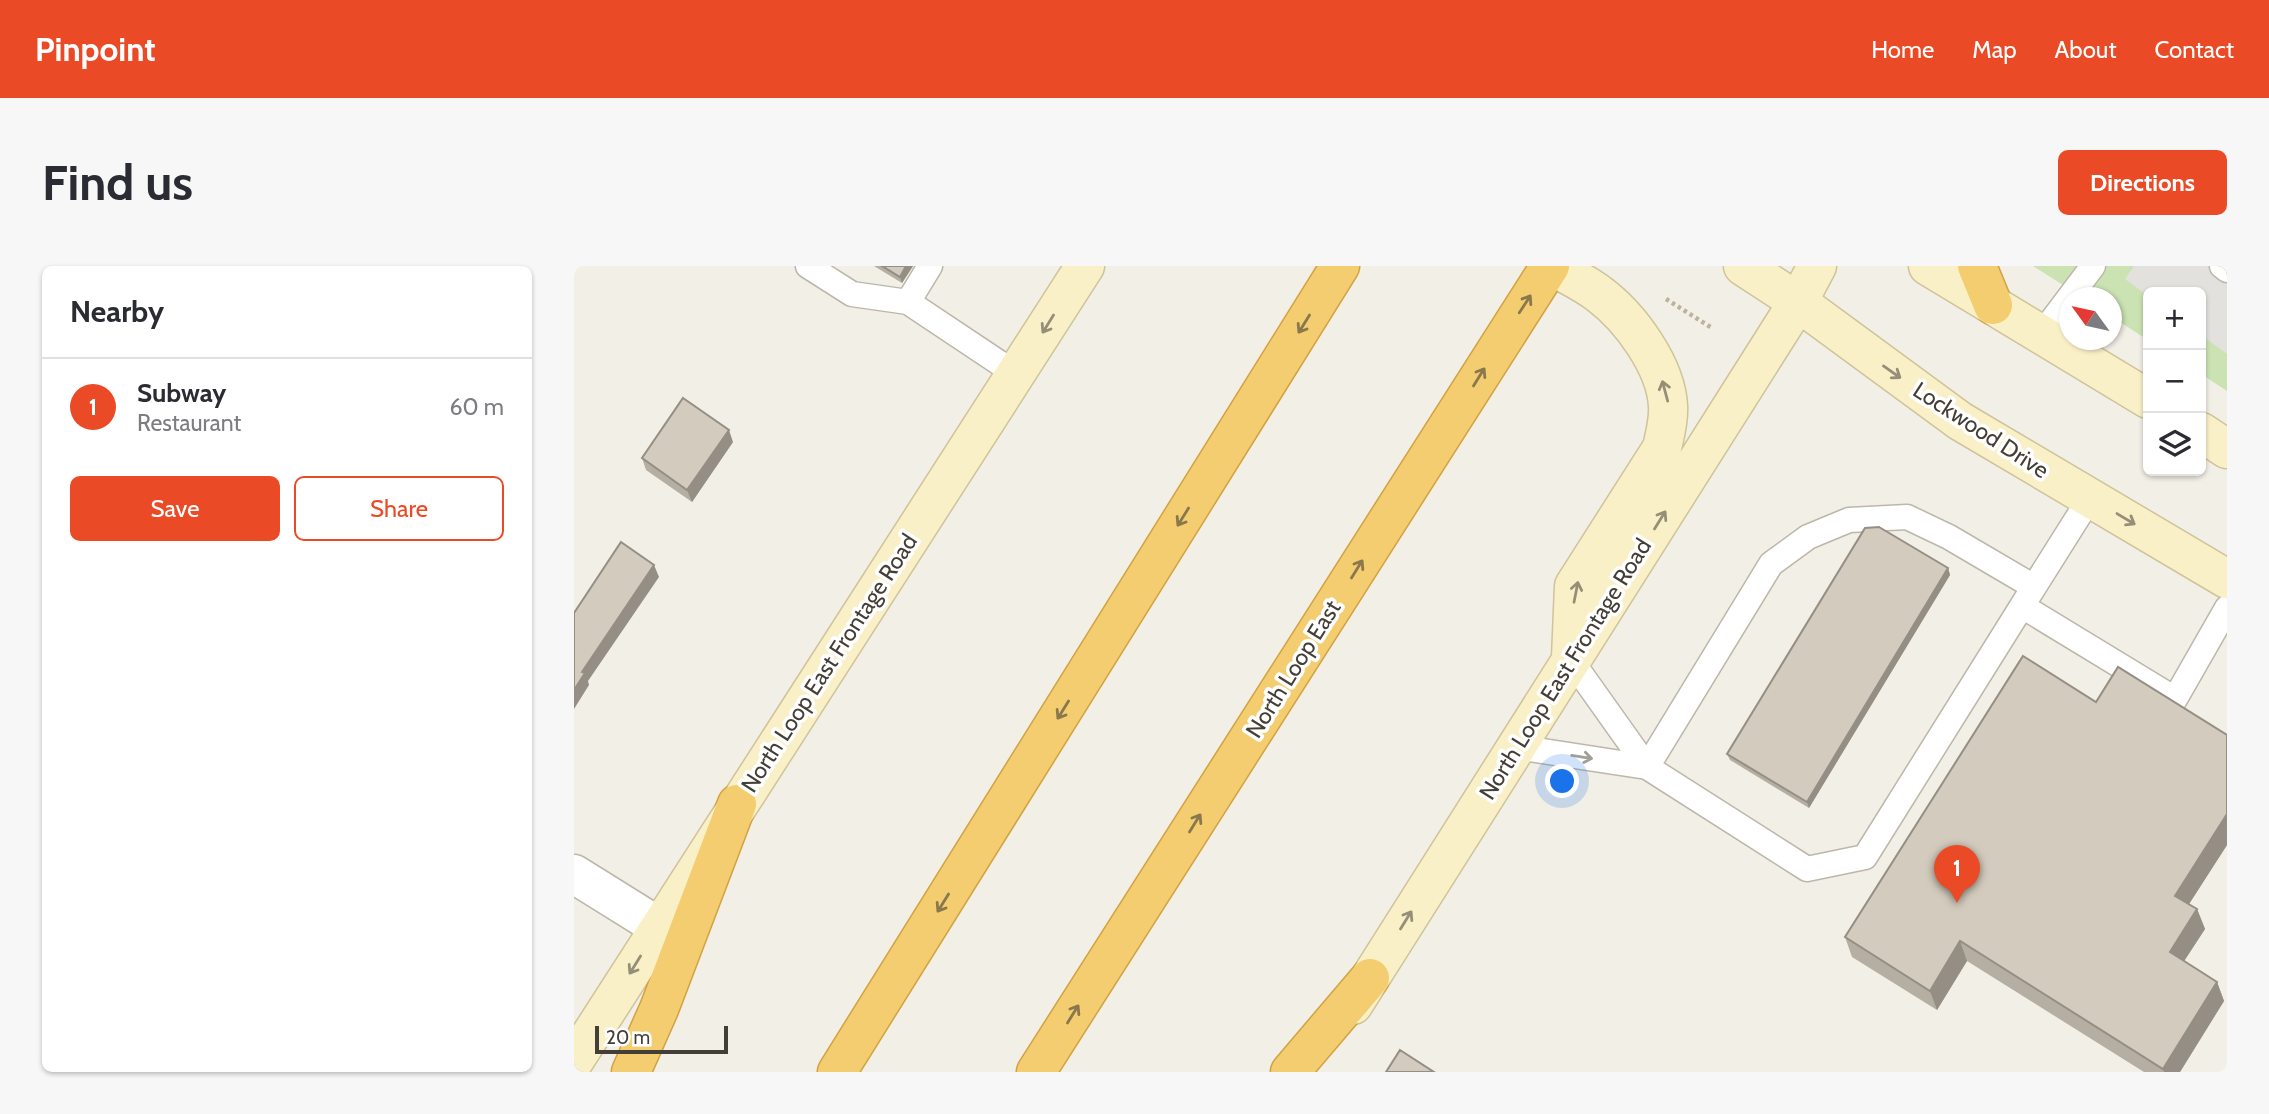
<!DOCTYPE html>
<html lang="en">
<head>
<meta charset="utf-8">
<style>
	:root { --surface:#fff; --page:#f7f7f7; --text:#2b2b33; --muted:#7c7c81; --line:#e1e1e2; --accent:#ea4a25 }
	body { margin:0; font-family:Cabin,sans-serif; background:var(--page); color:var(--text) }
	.controls { position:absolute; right:21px; top:21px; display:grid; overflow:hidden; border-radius:10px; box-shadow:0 2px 5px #0004 }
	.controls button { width:63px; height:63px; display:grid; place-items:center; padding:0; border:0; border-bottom:2px solid var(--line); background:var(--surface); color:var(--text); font:35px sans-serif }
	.compass { position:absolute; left:1485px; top:21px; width:63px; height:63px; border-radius:50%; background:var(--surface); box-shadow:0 2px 5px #0004; rotate:303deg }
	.scale { position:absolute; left:21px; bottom:18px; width:133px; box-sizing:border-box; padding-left:7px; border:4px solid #443f36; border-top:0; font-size:19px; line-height:24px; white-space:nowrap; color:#443f36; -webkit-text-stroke:5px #fff; paint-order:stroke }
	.you { position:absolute; left:989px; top:516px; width:24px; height:24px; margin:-18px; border:5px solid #fff; border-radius:50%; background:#1a73e8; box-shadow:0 0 0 10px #1a73e833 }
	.badge { display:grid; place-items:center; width:46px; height:46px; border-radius:50%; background:var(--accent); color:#fff; font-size:23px; font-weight:700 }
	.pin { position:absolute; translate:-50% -58px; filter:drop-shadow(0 2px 4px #0008) }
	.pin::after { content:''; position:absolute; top:37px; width:24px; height:21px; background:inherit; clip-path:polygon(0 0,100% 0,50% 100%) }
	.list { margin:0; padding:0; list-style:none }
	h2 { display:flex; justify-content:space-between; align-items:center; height:91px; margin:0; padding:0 28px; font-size:30px }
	h2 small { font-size:23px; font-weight:400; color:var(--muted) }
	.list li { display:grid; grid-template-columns:46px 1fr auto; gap:21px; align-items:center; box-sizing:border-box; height:98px; padding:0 28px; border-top:2px solid var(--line) }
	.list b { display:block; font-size:26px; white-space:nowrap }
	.list p { margin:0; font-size:23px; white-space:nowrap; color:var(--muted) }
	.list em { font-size:23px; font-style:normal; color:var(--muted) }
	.actions { display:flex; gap:14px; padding:21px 28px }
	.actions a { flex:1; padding:16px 0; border:2px solid var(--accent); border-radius:10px; text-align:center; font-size:24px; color:var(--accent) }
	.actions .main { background:var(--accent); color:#fff }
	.icon { flex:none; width:38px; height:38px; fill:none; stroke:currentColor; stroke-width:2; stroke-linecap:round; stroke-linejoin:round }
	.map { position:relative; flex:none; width:1653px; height:806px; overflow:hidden; border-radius:10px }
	header { display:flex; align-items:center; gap:42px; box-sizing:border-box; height:98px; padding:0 35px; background:var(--accent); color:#fff }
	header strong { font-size:33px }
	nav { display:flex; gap:38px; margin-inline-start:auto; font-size:24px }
	.intro { display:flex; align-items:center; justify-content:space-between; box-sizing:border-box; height:168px; padding:0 42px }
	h1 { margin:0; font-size:49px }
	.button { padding:18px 32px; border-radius:10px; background:var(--accent); color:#fff; font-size:24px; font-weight:700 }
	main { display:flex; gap:42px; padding:0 42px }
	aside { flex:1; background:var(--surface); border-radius:10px; box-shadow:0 2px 5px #0004 }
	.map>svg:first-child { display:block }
	.green { fill:#cbe3b2 }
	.parking { fill:#e3e1de }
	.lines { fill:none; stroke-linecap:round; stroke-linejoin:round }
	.service-casing { stroke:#bdb7aa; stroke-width:27 }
	.minor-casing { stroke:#bdb7aa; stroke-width:41 }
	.secondary-casing { stroke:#cfc399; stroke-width:41 }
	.motorway-casing { stroke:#d2a241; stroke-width:41 }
	.path { stroke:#bdb39c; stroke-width:4.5; stroke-dasharray:3.5 3.5; stroke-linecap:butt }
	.service { stroke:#fff; stroke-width:24 }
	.minor { stroke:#fff; stroke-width:38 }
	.secondary { stroke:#faf0c8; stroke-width:38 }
	.motorway { stroke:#f3cd70; stroke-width:38 }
	.wall { fill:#b5afa3 }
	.shaded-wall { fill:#948e84 }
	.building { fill:#d3cbbd; stroke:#948e84; stroke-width:2 }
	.oneway { stroke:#8a784d }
	.oneway2 { stroke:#968f78 }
	.oneway3 { stroke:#a29f9a }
	.labels { text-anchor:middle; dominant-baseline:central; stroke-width:7; stroke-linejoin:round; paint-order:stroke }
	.street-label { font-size:23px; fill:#443f36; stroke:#fff }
</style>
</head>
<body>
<header>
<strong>Pinpoint</strong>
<nav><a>Home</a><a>Map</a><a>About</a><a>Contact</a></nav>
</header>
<div class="intro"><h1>Find us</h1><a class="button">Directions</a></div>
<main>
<aside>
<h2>Nearby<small></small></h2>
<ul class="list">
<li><span class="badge">1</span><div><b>Subway</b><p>Restaurant</p></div><em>60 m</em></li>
</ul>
<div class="actions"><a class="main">Save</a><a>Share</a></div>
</aside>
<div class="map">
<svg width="1653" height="806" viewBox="0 0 1653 806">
	<rect width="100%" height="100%" fill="#f2efe6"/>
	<path class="green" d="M1459 0H1653V125L1627 108V26H1574V74L1538 51V32L1508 31Z"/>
	<path class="parking" d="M1560 0H1653V88L1627 69V26H1574V30L1551 13Z"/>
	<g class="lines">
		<g class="service-casing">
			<path id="service" d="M234 0 278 28 334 36
				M356 0 334 36 442 108
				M1648 0 1653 4
				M1467 69 1519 0
				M1516 232 1448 340 1601 433 1653 342
				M997 394 1073 501 1233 603 1291 591 1448 340
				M942 481 1073 501
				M1073 501 1197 298 1234 271 1275 254 1333 251 1375 271 1460 321"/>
		</g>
		<g class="minor-casing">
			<path id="minor" d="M0 608 85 661"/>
		</g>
		<g class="secondary-casing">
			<path id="secondary" d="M978 0C993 9 1011 17 1025 28 1056 51 1092 100 1094 140 1095 155 1091 168 1088 182L1000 320 997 392
				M1169 0 1224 36 1386 155 1653 313
				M1354 0 1574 133
				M1627 166 1653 183
				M779 739 1224 36 1243 0
				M0 795 511 0"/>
		</g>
		<g class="motorway-casing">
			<path id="motorway" d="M1403 0 1419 39
				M57 806 85 743 163 538
				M263 806 766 0
				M462 806 976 0
				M716 806 796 712"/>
		</g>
		<path class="path" d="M1092 33 1138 62"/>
		<use href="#service" class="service"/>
		<use href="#minor" class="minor"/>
		<use href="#secondary" class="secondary"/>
		<use href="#motorway" class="motorway"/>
	</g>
	<path class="wall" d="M300 0H339L328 17Z
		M159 176 118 236 72 204 68 192Z
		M1374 302 1376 309 1235 542 1156 494 1153 488Z
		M1522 436 1653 469V579L1615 638 1623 643 1631 663 1610 695 1643 716 1650 735 1606 806H1570L1393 695 1363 744 1278 691 1271 671Z"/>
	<path class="shaded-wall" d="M332 0H339L328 17 326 11Z
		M155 164 159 176 118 236 113 224Z
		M80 299 85 311 14 415 15 419 0 443V424L8 406Z
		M1374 302 1376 309 1235 542 1233 536Z
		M1653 548V579L1608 649 1601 630Z
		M1623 643 1631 663 1603 706 1596 686Z
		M1386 675 1393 695 1363 744 1356 725Z
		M1643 716 1650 735 1606 806H1590L1589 803Z"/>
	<path class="building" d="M308 0H332L326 11Z
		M109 132 155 164 113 224 68 192Z
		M1305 261 1374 302 1233 536 1153 488 1291 262Z
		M47 276 80 299 8 406 11 407 0 424V347Z
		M1449 390 1522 436 1544 401 1653 469V548L1601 630 1623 643 1596 686 1643 716 1589 803 1386 675 1356 725 1271 671Z
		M826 784 860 806H812Z"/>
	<defs><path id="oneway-shaft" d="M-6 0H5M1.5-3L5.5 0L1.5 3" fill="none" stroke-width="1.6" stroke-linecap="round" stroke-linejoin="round" transform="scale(1.75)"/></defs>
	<g class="oneway">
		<use href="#oneway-shaft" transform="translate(951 38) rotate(-57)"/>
		<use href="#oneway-shaft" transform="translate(730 58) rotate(122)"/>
		<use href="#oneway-shaft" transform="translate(905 111) rotate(-58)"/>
		<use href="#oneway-shaft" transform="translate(609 251) rotate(122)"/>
		<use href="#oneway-shaft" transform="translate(783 303) rotate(-58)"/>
		<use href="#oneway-shaft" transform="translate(489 444) rotate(122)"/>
		<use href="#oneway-shaft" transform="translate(621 557) rotate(-58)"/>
		<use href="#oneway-shaft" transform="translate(369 637) rotate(122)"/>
		<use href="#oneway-shaft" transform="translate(499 748) rotate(-58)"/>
	</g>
	<g class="oneway2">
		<use href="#oneway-shaft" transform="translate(474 58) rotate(122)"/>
		<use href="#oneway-shaft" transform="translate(1318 106) rotate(35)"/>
		<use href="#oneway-shaft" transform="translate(1091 125) rotate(-105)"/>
		<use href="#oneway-shaft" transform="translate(1552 253) rotate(31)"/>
		<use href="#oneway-shaft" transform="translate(1086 254) rotate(-58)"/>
		<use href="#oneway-shaft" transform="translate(1002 326) rotate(-79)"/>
		<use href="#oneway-shaft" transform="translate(832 654) rotate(-58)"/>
		<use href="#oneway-shaft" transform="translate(61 699) rotate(122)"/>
	</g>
	<use class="oneway3" href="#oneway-shaft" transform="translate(1008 491) rotate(9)"/>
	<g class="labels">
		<g class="street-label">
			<text transform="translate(1407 164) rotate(33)">Lockwood Drive</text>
			<text transform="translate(255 397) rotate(-57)">North Loop East Frontage Road</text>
			<text transform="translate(719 403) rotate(-58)">North Loop East</text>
			<text transform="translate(991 403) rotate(-58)">North Loop East Frontage Road</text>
		</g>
	</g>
</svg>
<div class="controls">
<button>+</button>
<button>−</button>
<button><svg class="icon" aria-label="layers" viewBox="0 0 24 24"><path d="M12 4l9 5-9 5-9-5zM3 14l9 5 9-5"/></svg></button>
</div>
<svg class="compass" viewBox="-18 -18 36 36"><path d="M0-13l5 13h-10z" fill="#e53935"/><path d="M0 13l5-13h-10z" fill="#7c7c81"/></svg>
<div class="scale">20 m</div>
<div class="you"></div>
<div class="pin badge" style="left:1383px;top:637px">1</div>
</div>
</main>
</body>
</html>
